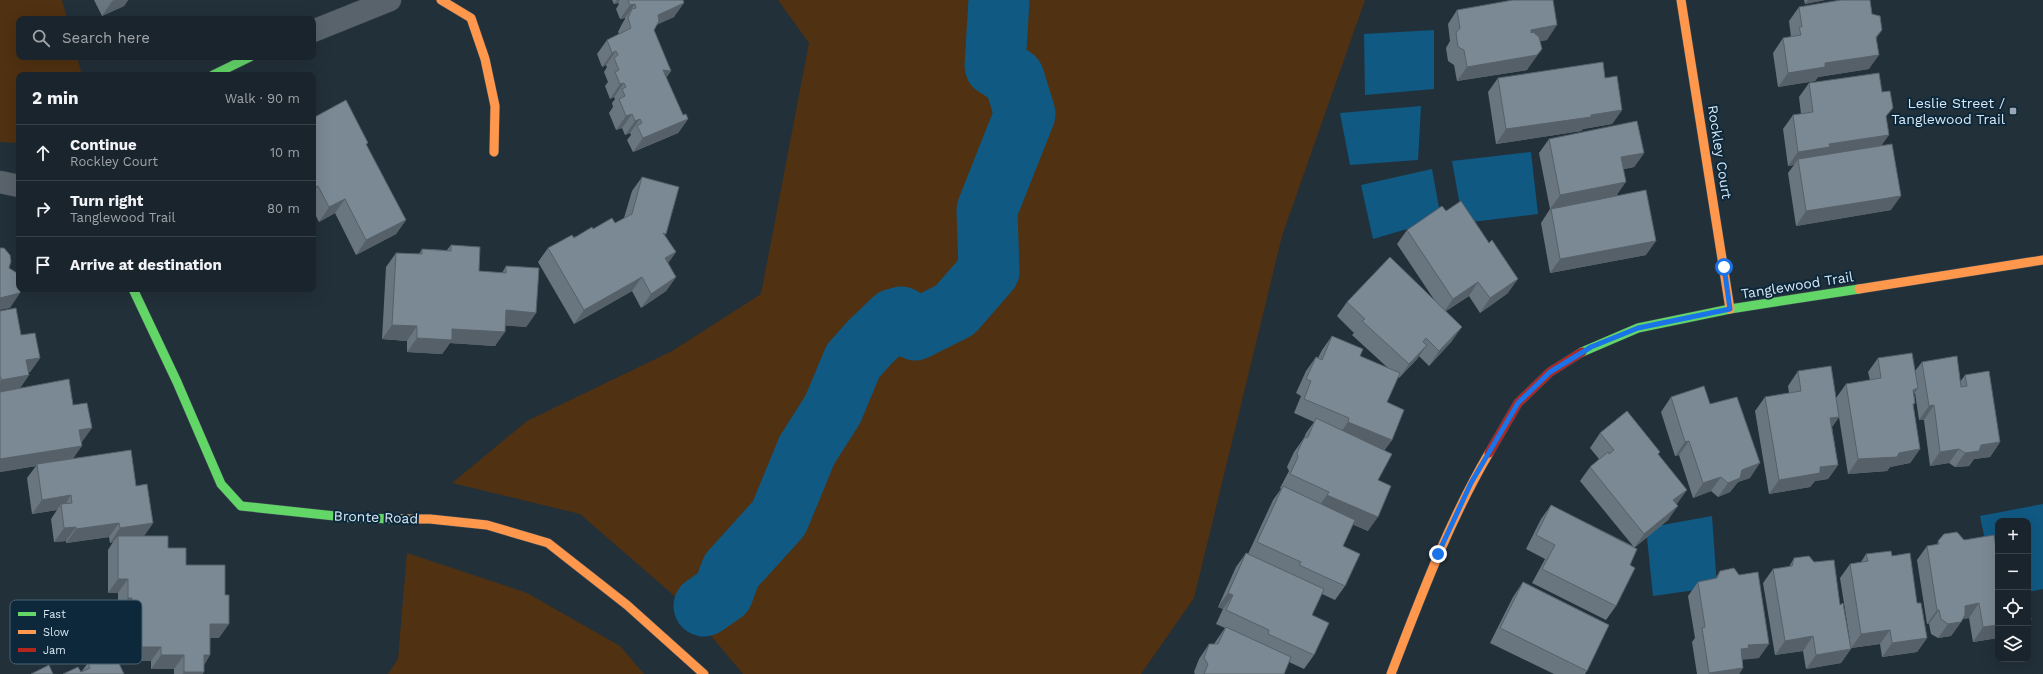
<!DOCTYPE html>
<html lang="en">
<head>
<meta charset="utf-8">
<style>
	:root { --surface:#1a242c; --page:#232c34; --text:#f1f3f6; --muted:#9fa4a9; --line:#384148 }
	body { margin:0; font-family:"Work Sans",sans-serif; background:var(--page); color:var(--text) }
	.controls { position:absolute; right:12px; bottom:12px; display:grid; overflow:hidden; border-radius:8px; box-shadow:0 4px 16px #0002 }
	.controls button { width:36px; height:36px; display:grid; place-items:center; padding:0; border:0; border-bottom:1px solid var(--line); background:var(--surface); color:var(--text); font:20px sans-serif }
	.stop { position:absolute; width:12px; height:12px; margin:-9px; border:3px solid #1a73e8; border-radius:50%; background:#fff }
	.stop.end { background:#1a73e8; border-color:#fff; box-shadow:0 1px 4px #0008 }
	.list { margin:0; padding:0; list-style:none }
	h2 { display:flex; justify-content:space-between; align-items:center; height:52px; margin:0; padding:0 16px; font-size:17px }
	h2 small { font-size:13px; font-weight:400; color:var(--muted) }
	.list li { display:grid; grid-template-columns:26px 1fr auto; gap:12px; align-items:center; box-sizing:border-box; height:56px; padding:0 16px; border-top:1px solid var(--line) }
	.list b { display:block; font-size:15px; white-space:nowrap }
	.list p { margin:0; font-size:13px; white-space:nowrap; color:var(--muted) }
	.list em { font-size:13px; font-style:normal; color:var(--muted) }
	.icon { flex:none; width:22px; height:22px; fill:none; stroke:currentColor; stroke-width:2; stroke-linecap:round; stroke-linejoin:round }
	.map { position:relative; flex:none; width:2043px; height:674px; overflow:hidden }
	.search { position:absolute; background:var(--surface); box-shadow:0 4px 16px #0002; left:16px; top:16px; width:300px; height:44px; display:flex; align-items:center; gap:10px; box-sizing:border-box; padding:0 14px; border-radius:8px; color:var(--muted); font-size:15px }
	.panel { position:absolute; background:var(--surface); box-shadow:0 4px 16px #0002; left:16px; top:72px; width:300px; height:220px; border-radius:8px }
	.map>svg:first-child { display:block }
	.green { fill:#503111 }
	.water { fill:#105983 }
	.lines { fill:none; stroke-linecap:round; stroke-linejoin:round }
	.river { stroke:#105983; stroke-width:61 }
	.street-casing { stroke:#424e57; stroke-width:23 }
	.fast-casing { stroke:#424e57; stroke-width:10 }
	.slow-casing { stroke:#424e57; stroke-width:10 }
	.jam-casing { stroke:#424e57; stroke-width:10 }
	.street { stroke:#59636b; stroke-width:22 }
	.fast { stroke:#63d668; stroke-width:9 }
	.slow { stroke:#ff974d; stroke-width:9 }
	.jam { stroke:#b3261e; stroke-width:9 }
	.wall { fill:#6a767f }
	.shaded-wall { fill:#566068 }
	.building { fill:#7b8994; stroke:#566068 }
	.route { stroke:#1a73e8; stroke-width:5 }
	.poi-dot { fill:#99a8b4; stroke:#0d283a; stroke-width:1.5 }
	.labels { text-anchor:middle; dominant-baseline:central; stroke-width:4; stroke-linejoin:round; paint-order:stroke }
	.poi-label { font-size:14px; fill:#d9e8f5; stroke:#0d283a; text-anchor:end }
	.street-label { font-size:14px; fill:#d9e8f5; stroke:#0d283a }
	.key { fill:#0d283a; stroke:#4a6272; stroke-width:1 }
	.key-label { font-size:11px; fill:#d9e8f5 }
</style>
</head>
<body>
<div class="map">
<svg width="2043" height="674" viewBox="0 0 2043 674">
	<rect width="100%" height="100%" fill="#22303a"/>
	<path class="green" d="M0 0H62L67 19H19V57H77L82 75H19V143L0 142Z
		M778 0H1365L1282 236 1194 598 1141 674H743L686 606 580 514 452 483 527 421 672 351 761 294 809 43Z
		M407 553 527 593 620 646 644 674H388L398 659Z"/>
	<path class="water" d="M1434 30V89L1365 95 1364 34Z
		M1421 106 1418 160 1350 165 1340 113Z
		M1531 152 1538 214 1463 223 1452 161Z
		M1432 169 1441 219 1373 239 1361 185Z
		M2043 504V589L2028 592V521H1998L1997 597 1980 516Z
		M1712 516 1717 587 1653 596 1646 528Z"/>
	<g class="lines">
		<path class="river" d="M704 606 723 593 731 571 779 518 807 450 833 409 853 361 870 342 894 319 901 317 915 330 955 310 989 271 987 210 1025 114 1014 78 995 66 999 0"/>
		<g class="street-casing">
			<path id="street" d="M313 31 390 0
				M0 182 19 186"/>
		</g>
		<g class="fast-casing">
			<path id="fast" d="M213 75 250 57
				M133 289 177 382 221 484 241 506 354 518 402 519
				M1582 352 1638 328 1730 309 1859 289"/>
		</g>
		<g class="slow-casing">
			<path id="slow" d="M441 0 471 18 485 59 495 106 494 152
				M1681 0 1730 309
				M1859 289 2043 260
				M402 519H430L487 525 548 543 627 605 704 674
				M1391 674C1420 599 1448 523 1489 453"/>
		</g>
		<g class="jam-casing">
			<path id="jam" d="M1489 453 1518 403 1550 372 1582 352"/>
		</g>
		<use href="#street" class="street"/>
		<use href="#fast" class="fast"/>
		<use href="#slow" class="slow"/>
		<use href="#jam" class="jam"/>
	</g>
	<path class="wall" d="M94 0H128L124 6 102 16Z
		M612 0H683L674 17 657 24 654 30 671 71 666 77 683 115 688 119 678 133 633 152 627 140 631 135 630 133 625 135 622 128 616 130 609 113 613 107 612 103 615 99 614 97 610 99 605 86 608 82 604 72 607 67 606 65 602 67 597 54 607 40 619 34 618 32 622 24 625 19V18L620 19 616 9 619 4 618 3 614 4Z
		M1804 0H1825L1805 4Z
		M1799 7 1876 39 1869 69 1818 77 1815 81 1778 87 1773 53 1783 38 1791 37 1789 21Z
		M1457 10 1547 40 1540 41 1527 70 1457 81 1454 65 1448 61 1446 48 1450 41 1448 24Z
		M1498 78H1605L1622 110 1612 124 1583 129 1581 131 1496 144 1488 92Z
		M1809 83 1886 118 1882 145 1891 210 1796 226 1788 173 1794 165 1788 166 1783 129 1793 115 1801 114 1799 97Z
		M313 118 366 145 406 220 396 234 356 255 335 213 319 222 313 210Z
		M1549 139 1644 153 1634 167 1624 169 1617 195 1646 255 1550 273 1541 223 1550 209 1539 153Z
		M642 177 665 235 676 252 668 263 676 277 666 291 641 308 632 291 574 324 538 262 548 248 593 229 615 223 624 218 632 191Z
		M1446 211 1508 293 1480 313 1469 296 1446 311 1452 341 1429 366 1419 356 1417 359 1399 378 1398 377 1387 402 1392 440 1384 450 1368 531 1352 524 1343 546 1345 586 1335 600 1322 594 1312 615 1314 655 1304 669 1289 662 1284 674H1195L1194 672 1199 659 1209 644H1214L1216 641 1225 628 1216 624 1223 609 1218 607 1236 567 1246 553 1248 554 1273 500 1281 489 1280 488 1289 471 1287 467 1294 452 1304 438 1306 433 1314 422 1294 413 1301 396 1296 393 1306 371 1316 357 1318 358 1322 350 1332 336 1360 356 1388 368 1352 335 1354 333 1337 316 1347 302 1435 301 1397 244 1407 230Z
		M451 245 479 271 502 273 506 266 536 313 526 327 505 325 495 346 450 343 442 354 407 352V341L382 339 386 267 396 253 419 254 422 249 447 250Z
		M0 311 40 358 30 372H28L29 375 20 388 73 405 82 442 73 459 136 486 153 523 144 536 168 548 186 565 219 638H210V655L204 665V672L202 674H174V669H151V661H119V630L122 624V612H118V593H108V550L113 542 110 543 109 537 66 543V541L54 542 51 519 57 510 32 514 27 478 36 466 0 472Z
		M1878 358 1915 371 1922 362 1960 382 1965 375 2000 442 1990 457 1974 459 1969 466 1955 467 1949 463 1930 466 1924 420H1919L1915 393 1914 394 1915 403 1913 405 1920 449 1910 463 1890 467 1887 471 1848 474 1839 417 1832 427 1838 465 1828 479 1815 481 1810 487 1769 494 1755 411 1765 397 1789 393 1788 386 1798 371 1836 398 1846 384 1870 380 1868 372Z
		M1671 397 1710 404 1750 478 1738 482 1730 492 1718 497 1711 491 1693 498 1679 455 1675 456 1661 412Z
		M1600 433 1658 455 1677 504 1668 520 1635 547 1616 606 1606 620 1532 583 1545 559 1526 549 1541 519 1551 505 1633 546 1580 481 1590 467 1599 459 1590 448Z
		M1944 534 1964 540 1998 638 1973 642 1969 618 1963 619 1951 636 1938 638 1931 634 1929 624H1927L1917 560 1927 546 1936 545Z
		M1866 554 1892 556 1917 603 1927 638 1917 652 1882 657 1880 644 1851 648 1841 663 1806 669 1803 651 1775 655 1763 583 1773 569 1789 567 1794 558 1840 605 1851 648 1840 578 1850 564 1861 562Z
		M1720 571 1759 658 1742 659 1743 668 1739 674H1697L1692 642 1695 638 1688 596 1698 582 1715 579Z
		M1523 582 1587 671 1585 674H1554L1490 643 1513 597Z
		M114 658 81 672 88 663Z"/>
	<path class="shaded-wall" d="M115 0H128L124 6 102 16 112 1Z
		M617 0H620L618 3 614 4Z
		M1808 0H1825L1805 4Z
		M684 3 674 17 648 29 658 15Z
		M635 4 625 18 620 19 630 5Z
		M1557 25 1547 40 1521 44 1531 30Z
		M1882 30 1872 45 1876 37Z
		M1542 49 1527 70 1457 81 1467 67Z
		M616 51 606 65 602 67 612 53Z
		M1879 55 1869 69 1818 77 1815 81 1778 87 1788 73 1825 63Z
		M663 70 671 71 661 85Z
		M624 83 614 97 610 99 620 84Z
		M1622 110 1612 124 1583 129 1581 131 1496 144 1506 129 1591 115Z
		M632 114 622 128 616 130 626 116Z
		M640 119 630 133 625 135 635 121Z
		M688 119 678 133 633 152 643 138Z
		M1889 135 1879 149 1798 159 1794 165 1788 166 1798 152 1829 144Z
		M1644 153 1634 167 1611 172 1621 157Z
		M1626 182 1616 196 1550 209 1560 195Z
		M318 186 313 193V188Z
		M1901 196 1891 210 1796 226 1806 211Z
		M345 199 335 213 319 222 329 207Z
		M406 220 396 234 356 255 366 240Z
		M1656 241 1646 255 1550 273 1560 259Z
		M676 252 666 266 665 258Z
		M642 277 632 291 574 324 584 310Z
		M676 277 666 291 641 308 651 294Z
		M1518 279 1508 293 1480 313 1490 298Z
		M1478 282 1469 296 1443 313 1453 299Z
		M20 293 10 308 0 310V298Z
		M506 310 536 313 526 327 496 325Z
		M392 325 417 326 407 341 382 339Z
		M1462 327 1452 341 1429 366 1439 351Z
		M452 329 505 332 495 346 450 343 442 354 407 352 417 338Z
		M1427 345 1417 359 1399 378 1409 364Z
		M40 358 30 372 16 374 26 360Z
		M29 375 19 389 0 393V382L1 380Z
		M1918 388 1908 403 1913 390Z
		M1934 405 1924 420H1919L1929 406Z
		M1839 417 1829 431 1830 418Z
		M1348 422 1392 440 1382 454 1338 436Z
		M92 428 82 442 79 430Z
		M1689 441 1679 455 1675 456 1685 442Z
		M2000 442 1990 457 1974 459 1969 466 1955 467 1965 453 1981 445Z
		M82 446 72 460 37 464 36 466 0 472V459Z
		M1920 449 1910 463 1890 467 1887 471 1848 474 1858 459Z
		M1959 449 1949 463 1930 466 1940 452Z
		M1760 463 1750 478 1738 482 1730 492 1718 497 1728 483 1742 470Z
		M1838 465 1828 479 1815 481 1810 487 1769 494 1779 480 1820 467Z
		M1721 477 1711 491 1693 498 1703 483Z
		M1687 490 1677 504 1663 515 1673 500Z
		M71 495 62 509 61 504 57 510 32 514 42 500Z
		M1327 495 1378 517 1368 531 1317 509Z
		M1678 506 1668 520 1634 548 1644 534Z
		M119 523 109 537 66 543 76 529Z
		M153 523 143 537 118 536 113 542 110 543 120 528Z
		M76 527 66 541 54 542 64 528Z
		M118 579H128L118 593H108Z
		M1228 593 1233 595 1223 609 1218 607Z
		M128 598H132L122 612H118Z
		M1979 603 1969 618 1955 620 1965 606Z
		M1937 610H1939L1929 624H1927Z
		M2031 620 2028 625V621Z
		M1961 622 1951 636 1938 638 1948 624Z
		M210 624H229L219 638H200Z
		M1998 625V638L1973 642 1983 627Z
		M1890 630 1880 644 1851 648 1861 634Z
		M1813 636 1803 651 1775 655 1785 641Z
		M1927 638 1917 652 1882 657 1892 643Z
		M1769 644 1759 658 1741 660V649L1748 645Z
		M129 647H161L151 661H119Z
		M1851 649 1841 663 1806 669 1816 655Z
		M161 655H184L174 669H151Z
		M204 655H210L200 669Z
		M1743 668 1739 674H1708L1709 673Z
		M184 672H204L202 674H182Z"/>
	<path class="building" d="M628 0H683L684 3 658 15 659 21 654 30 671 71 663 70 683 115 686 114 688 119 643 138 637 126 642 123 640 119 635 121 632 114 626 116 619 99 625 96 622 89 626 87 624 83 620 84 615 72 619 70 614 58 618 55 616 51 612 53 607 40 631 28 628 18 632 9 636 8 635 4 630 5Z
		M1513 0H1553L1557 25 1531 30V33L1533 32 1539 37 1542 49 1537 55 1467 67 1464 50 1458 47 1456 33 1460 28 1457 10Z
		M1841 0H1870L1872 14 1880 16 1882 30 1876 37 1879 55 1825 63V67L1788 73 1783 38 1801 35 1799 27H1802L1799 7Z
		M1603 62 1605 78 1617 76 1622 110 1591 115V117L1506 129 1498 78Z
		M1879 73 1882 92 1890 91 1893 108 1886 116 1889 135 1829 144 1830 147 1798 152 1793 115 1813 112 1809 83Z
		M346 100 368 143 366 144 406 220 366 240 345 199 329 207 318 186 313 188V118Z
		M1637 121 1644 153 1621 157 1626 182 1560 195 1549 139Z
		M1892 144 1901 196 1806 211 1798 159Z
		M642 177 679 187 666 234 663 233 676 252 665 258 676 277 651 294 642 277 584 310 548 248 572 235 574 238 592 227 593 229 612 218 615 223 632 214Z
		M1646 190 1656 241 1560 259 1551 209Z
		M1461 201 1489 243 1492 240 1518 279 1490 298 1478 282 1453 299 1407 230 1442 206 1446 211Z
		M451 245 480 247 479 271 506 273V266L539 268 536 313 506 310 505 332 452 329V340L417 338V326L392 325 396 253 422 254V249L451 251Z
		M0 248H4L10 255 11 261 9 268 17 273 19 289H20V293L0 298Z
		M1390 257 1462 327 1439 351 1426 338 1423 342 1427 345 1409 364 1362 321 1365 319 1347 302Z
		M16 308 21 335 35 333 40 358 26 360 29 375 1 380V377H0V311Z
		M1332 336 1363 349 1360 356 1400 373 1387 402 1404 410 1392 440 1348 422 1349 418 1304 399 1311 381 1306 379 1316 357 1322 360Z
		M1912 353 1918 388 1913 390 1915 403 1913 404 1920 449 1899 453 1897 457 1858 459 1846 384 1881 378 1878 358Z
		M1957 356 1961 387 1967 386 1965 375 1989 371 2000 442 1981 445 1979 451 1965 453 1959 449 1940 452 1934 405 1929 406 1922 362Z
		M1831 366 1839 417 1830 418 1838 465 1820 467V473L1779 480 1765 397 1801 391 1798 371Z
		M69 379 73 405 87 403 92 428 79 430 82 446 0 459V392Z
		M1704 386 1710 404 1737 397 1760 463 1742 470 1740 478 1728 483 1721 477 1703 483 1689 441 1685 442 1671 397Z
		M1627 411 1660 452 1658 454 1687 490 1673 500 1678 506 1644 534 1590 467 1608 452 1609 454 1614 450 1600 433Z
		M1316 418 1392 454 1378 480 1391 486 1378 517 1327 495 1329 492 1290 474 1298 457 1297 453 1304 438 1308 437Z
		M131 450 136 486 147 484 153 523 120 528 119 523 76 529V527L64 528 61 504 72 503 71 495 42 500 37 464Z
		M1283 486 1355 520 1343 546 1360 554 1345 586 1299 565 1301 562 1257 542Z
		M1551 505 1637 549 1630 565 1635 568 1616 606 1542 569 1555 545 1536 535Z
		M1957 532 1964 540 1994 535 1998 561V625L1983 627 1979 603 1965 606V615L1961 622 1948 624 1941 619 1939 610H1937L1927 546 1939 544 1938 541 1944 534Z
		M118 536H168V548H186V565H225V595H229V624H210V655H204V672H184V655H161V647H129V615H132V598H128V579H118Z
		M1891 551 1892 556 1910 553 1917 603H1921L1927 638 1892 643 1890 630 1861 634 1850 564 1868 561 1866 554Z
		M1246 553 1324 589 1312 615 1329 623 1314 655 1268 634 1269 630 1226 610 1233 595 1228 593Z
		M1809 556 1814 562 1834 560 1840 605 1843 603 1851 649 1816 655 1813 636 1785 641 1773 569 1792 566 1794 558Z
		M1734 568 1739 575 1758 572 1769 644 1748 645 1749 648 1741 649 1743 668 1709 673 1702 628 1705 627 1698 582 1717 578 1720 571Z
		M1523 582 1609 625 1587 671 1500 628Z
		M2028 600 2031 620 2028 621Z
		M1226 627 1291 657 1284 674H1204L1208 664 1204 658 1209 644H1218Z
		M111 652 114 658 116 657 124 674H63L78 667 81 672 90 668 88 663Z
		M49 665 53 674H31Z"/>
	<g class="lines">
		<path class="route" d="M1438 554 1471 483 1518 403 1550 372 1591 347 1638 328 1730 309 1724 267"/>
	</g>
	<rect class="poi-dot" x="2009" y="107" width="8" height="8" rx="2"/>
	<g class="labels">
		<g class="poi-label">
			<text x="2005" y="103">Leslie Street /<tspan x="2005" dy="16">Tanglewood Trail</tspan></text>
		</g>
		<g class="street-label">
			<text transform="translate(1720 152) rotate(81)">Rockley Court</text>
			<text transform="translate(1797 285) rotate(-9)">Tanglewood Trail</text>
			<text transform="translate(376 517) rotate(2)">Bronte Road</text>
		</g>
	</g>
	<rect x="10" y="600" width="132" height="64" rx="6" class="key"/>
	<rect x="18" y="612" width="18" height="4" fill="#63d668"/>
	<rect x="18" y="630" width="18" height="4" fill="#ff974d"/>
	<rect x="18" y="648" width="18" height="4" fill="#b3261e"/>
	<g class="key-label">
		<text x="43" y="618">Fast</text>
		<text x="43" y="636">Slow</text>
		<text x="43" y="654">Jam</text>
	</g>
</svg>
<div class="controls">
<button>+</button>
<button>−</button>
<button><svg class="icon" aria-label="locate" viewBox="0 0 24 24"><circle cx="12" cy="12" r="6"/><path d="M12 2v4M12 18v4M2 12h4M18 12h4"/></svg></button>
<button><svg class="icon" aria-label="layers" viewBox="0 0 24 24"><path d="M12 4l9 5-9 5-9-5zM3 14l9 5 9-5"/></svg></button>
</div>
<div class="stop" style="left:1724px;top:267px"></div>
<div class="stop end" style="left:1438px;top:554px"></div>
<div class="search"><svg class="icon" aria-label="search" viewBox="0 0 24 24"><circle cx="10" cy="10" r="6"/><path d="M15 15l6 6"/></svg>Search here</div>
<section class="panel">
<h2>2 min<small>Walk · 90 m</small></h2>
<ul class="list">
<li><svg class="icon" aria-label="ahead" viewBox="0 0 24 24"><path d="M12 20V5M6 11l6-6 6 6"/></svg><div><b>Continue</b><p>Rockley Court</p></div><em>10 m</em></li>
<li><svg class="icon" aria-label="right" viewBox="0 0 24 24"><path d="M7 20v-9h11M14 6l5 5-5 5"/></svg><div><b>Turn right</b><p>Tanglewood Trail</p></div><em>80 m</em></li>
<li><svg class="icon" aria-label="arrive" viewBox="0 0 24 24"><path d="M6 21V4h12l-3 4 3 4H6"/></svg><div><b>Arrive at destination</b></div></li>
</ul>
</section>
</div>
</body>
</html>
